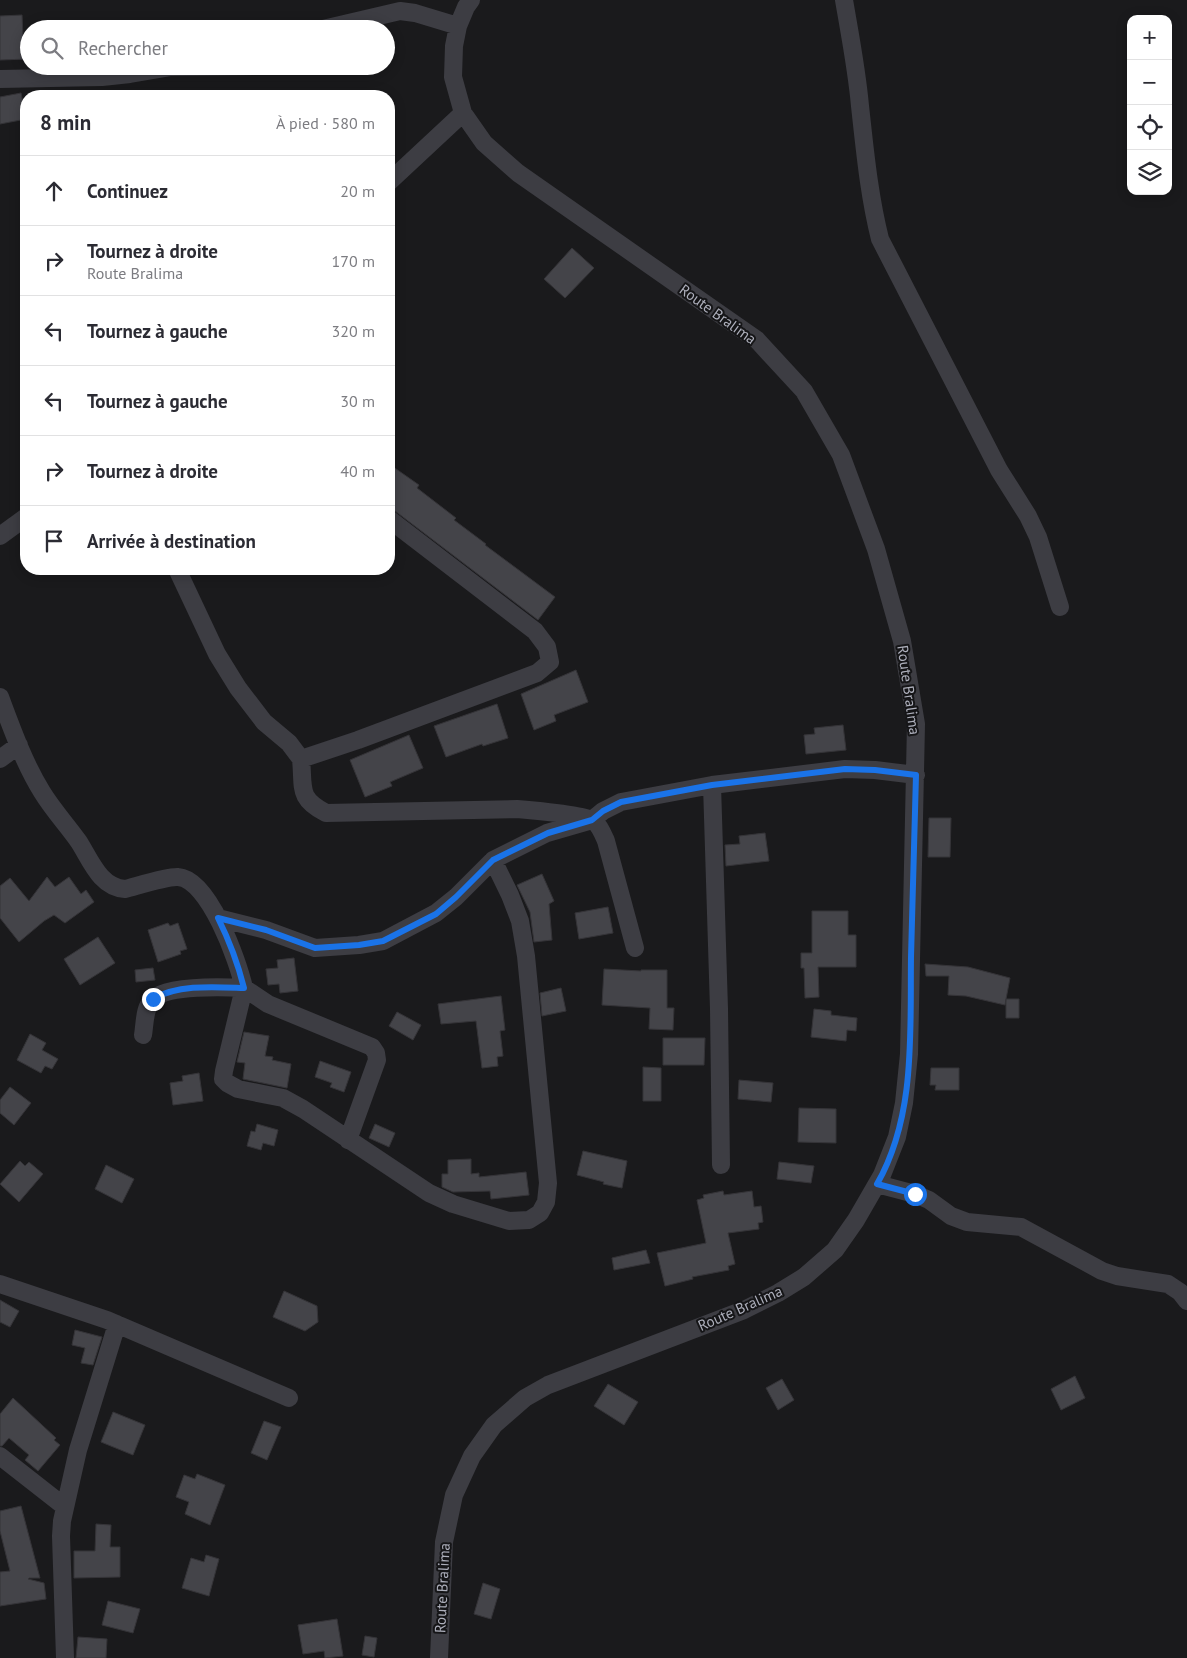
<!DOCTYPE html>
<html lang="fr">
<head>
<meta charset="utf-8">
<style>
	:root { --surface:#fff; --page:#f2f2f3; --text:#2b2b33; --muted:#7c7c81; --line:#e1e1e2 }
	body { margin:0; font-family:"PT Sans",sans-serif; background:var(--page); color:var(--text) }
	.controls { position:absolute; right:15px; top:15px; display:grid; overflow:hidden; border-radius:10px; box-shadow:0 2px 12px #0003 }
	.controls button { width:45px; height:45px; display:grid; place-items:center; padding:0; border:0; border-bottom:1px solid var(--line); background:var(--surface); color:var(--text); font:25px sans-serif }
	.stop { position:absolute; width:15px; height:15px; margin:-11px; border:4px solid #1a73e8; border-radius:50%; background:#fff }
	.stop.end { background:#1a73e8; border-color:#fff; box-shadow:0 1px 5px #0008 }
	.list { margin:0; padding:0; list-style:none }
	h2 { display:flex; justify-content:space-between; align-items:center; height:65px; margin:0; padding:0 20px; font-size:21px }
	h2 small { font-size:16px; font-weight:400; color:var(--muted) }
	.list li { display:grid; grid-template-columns:32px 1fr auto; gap:15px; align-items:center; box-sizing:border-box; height:70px; padding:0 20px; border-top:1px solid var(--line) }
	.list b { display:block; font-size:19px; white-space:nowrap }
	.list p { margin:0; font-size:16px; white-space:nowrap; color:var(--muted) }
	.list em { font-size:16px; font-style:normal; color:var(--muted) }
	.icon { flex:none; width:28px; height:28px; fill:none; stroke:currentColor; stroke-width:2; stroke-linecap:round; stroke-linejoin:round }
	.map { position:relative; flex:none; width:1187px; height:1658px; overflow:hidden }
	.search { position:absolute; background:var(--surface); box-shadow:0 2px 12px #0003; left:20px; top:20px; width:375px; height:55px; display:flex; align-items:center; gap:12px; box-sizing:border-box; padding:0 18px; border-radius:28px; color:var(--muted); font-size:19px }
	.panel { position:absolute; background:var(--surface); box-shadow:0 2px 12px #0003; left:20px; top:90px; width:375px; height:485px; border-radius:20px }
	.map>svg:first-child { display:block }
	.building { fill:#444449; stroke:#353438 }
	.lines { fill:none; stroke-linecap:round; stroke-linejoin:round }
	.minor { stroke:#3d3d43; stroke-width:18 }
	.route { stroke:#1a73e8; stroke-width:6 }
	.labels { text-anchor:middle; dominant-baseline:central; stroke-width:4; stroke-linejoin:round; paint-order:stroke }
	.street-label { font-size:15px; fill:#adafbb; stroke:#151517 }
</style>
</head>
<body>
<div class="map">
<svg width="1187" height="1658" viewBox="0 0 1187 1658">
	<rect width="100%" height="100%" fill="#1a1a1c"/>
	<path class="building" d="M22 15 23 38 29 37V59L0 60V16Z
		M21 93 26 119 0 124V97Z
		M572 248 594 268 565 298 544 279Z
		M389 464 419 485 417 488 456 518 454 520 486 544 485 545 555 597 538 620 395 511 389 508Z
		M576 670 588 702 554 715 556 721 534 730 521 694Z
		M497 704 508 738 483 746 482 744 446 757 434 726Z
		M843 725 846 750 806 754 804 735 815 734 814 728Z
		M409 735 423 768 390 782 392 786 365 797 350 760Z
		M929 818H951L950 857H928Z
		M765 833 769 861 726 866 725 845 740 844 739 836Z
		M542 874 554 901 549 904 552 940 534 942 530 912 517 885Z
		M47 877 55 887 69 877 81 894 86 890 94 902 65 923 54 915 44 921 19 942 0 918V886L10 878 29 901Z
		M608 907 613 933 579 939 575 913Z
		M812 911H848V935H856V967H818L819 997 805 998 804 968H801V953H812Z
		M168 923 170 926 178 923 187 949 180 951 181 954 158 962 148 930Z
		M98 937 115 963 80 985 64 959Z
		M294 958 298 991 280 993 279 984 268 985 266 969 278 968 277 960Z
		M925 964 968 967 1010 978 1006 999H1019V1018H1006V999L1005 1005 966 996 948 995 949 976H926Z
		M153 968 155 980 136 982 135 970Z
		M604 969 641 971V970H667V1008H674L673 1030 649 1029 650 1008 602 1005Z
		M561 988 566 1011 542 1016 540 993Z
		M501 996 505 1030 500 1031 503 1056 497 1057 498 1066 482 1068 476 1021 441 1024 438 1004Z
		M814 1009 831 1011V1015L857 1018 856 1031 847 1030 846 1041 811 1037Z
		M397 1012 421 1025 413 1040 389 1026Z
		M244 1032 269 1036 265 1056 273 1057 272 1060 291 1064 287 1088 243 1079 245 1063 237 1062Z
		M30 1034 46 1043 42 1050 58 1059 52 1069 45 1066 41 1073 17 1060Z
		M663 1038H705L704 1065H663Z
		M320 1061 351 1072 344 1092 330 1087 332 1083 315 1077Z
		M643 1067 661 1068V1101H643Z
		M931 1068H959V1090H935L936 1085H930Z
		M199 1073 203 1101 173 1105 170 1083 183 1081 182 1076Z
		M739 1080 773 1083 771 1102 738 1099Z
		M10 1087 31 1103 14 1125 0 1113V1100Z
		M799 1108 836 1109V1143L798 1142Z
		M257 1124 278 1130 274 1146 263 1143 261 1150 247 1146 251 1131 255 1132Z
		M375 1124 395 1133 389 1147 369 1138Z
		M583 1151 627 1161 622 1188 603 1184 604 1182 577 1175Z
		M471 1159V1174L479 1173V1177L526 1172 529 1195 491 1199 490 1191 453 1192 442 1187V1174H448V1160Z
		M20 1161 25 1166 29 1162 43 1174 19 1202 0 1184Z
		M779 1162 814 1166 811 1183 777 1179Z
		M106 1165 134 1179 122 1203 95 1189Z
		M723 1191 724 1195 752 1191 754 1207 761 1206 763 1222 758 1223 759 1229 728 1233 735 1264 728 1266 729 1270 692 1277 693 1279 665 1286 657 1253 706 1243 697 1200 704 1198 703 1195Z
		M646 1250 650 1263 614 1270 612 1258Z
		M284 1291 317 1306 318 1322 305 1331 273 1317Z
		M0 1300 19 1311 10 1327 0 1322Z
		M75 1330 102 1337 93 1365 81 1363 85 1348 72 1345Z
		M1075 1376 1085 1398 1061 1410 1051 1389Z
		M782 1379 794 1400 778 1410 766 1388Z
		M608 1384 638 1402 624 1425 594 1406Z
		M13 1398 56 1438 54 1440 60 1445 38 1471 25 1460 29 1455 9 1438 2 1446H0V1414Z
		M113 1412 145 1425 133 1455 101 1442Z
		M264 1421 281 1427 267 1460 251 1453Z
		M197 1474 225 1485 210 1525 185 1514 189 1502 176 1497 184 1475 195 1479Z
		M21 1506 40 1578H29L28 1579 44 1583 46 1599 0 1606V1572L10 1571 0 1531V1511Z
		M96 1524 111 1525 110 1547H120V1577L74 1578V1551H95Z
		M206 1555 219 1559 209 1596 182 1588 191 1558 204 1562Z
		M483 1583 500 1589 491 1619 474 1614Z
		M108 1601 140 1609 133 1633 102 1625Z
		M337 1619 343 1656 325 1658 324 1651 303 1654 298 1625Z
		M365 1636 377 1638 374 1657 362 1655Z
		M78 1637 107 1639 106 1658H76Z"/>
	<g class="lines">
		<path class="minor" d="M844 0C850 35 857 71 860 106 865 151 869 195 880 239L999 470 1028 516 1038 537 1060 607
			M323 29 400 11 415 13 458 26
			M0 79 102 77 130 74 171 67 263 66
			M389 182 463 113
			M0 536 26 517
			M177 569 217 654 238 688 264 722 289 743 301 759 358 740 537 673 550 662 547 647 535 631 389 519
			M0 697C12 729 24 763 42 792 53 810 67 825 79 842 91 861 100 887 125 889 137 886 168 876 178 877 209 879 238 961 244 988L268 1004 372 1047 376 1053 377 1060 348 1140
			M0 759 19 745
			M301 759C304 788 297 798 326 813L517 809C529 810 587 815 594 821 600 826 603 834 606 841L635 948
			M712 785 719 1009 721 1165
			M218 918 266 930 315 948 359 945 383 941 436 913 456 897 493 860 547 833 592 820 603 811 621 802 712 785 845 769 875 770 916 775
			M143 1035C145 1024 144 1007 153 999 168 985 224 987 244 988L224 1071 223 1079 227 1083 238 1089 283 1098 303 1109 429 1193 453 1204 509 1221 529 1220 540 1213 546 1202 548 1183 526 956 520 921 510 895 493 860
			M877 1184 915 1194 929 1200 951 1216 967 1222 1021 1227 1102 1271 1117 1276 1168 1284 1180 1292 1187 1301
			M0 1284 107 1320 289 1398
			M0 1456 65 1507
			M65 1658 61 1536 62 1521 78 1450 117 1324
			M439 1658 444 1542 454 1495 472 1456 494 1425 525 1398 548 1385 744 1310 778 1293 804 1277 835 1250 856 1220 882 1175 897 1137 904 1103 909 1054 916 724 902 641 876 549 841 455 804 391 757 340 518 173 484 143 463 113 453 77 454 46 458 26 466 7 471 0"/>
	</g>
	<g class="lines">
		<path class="route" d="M153 999C178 984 215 987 244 988 238 964 229 940 218 918L266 930 315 948 359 945 383 941 436 914 456 897 493 860 548 833 592 820 603 811 621 802 712 785 845 769 875 770 916 775C914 836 913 897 911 957 910 1032 916 1116 877 1184L915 1194"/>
	</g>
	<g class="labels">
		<g class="street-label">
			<text transform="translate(718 314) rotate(36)">Route Bralima</text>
			<text transform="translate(909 690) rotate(82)">Route Bralima</text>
			<text transform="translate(740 1308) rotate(-24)">Route Bralima</text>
			<text transform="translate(442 1588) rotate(-87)">Route Bralima</text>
		</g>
	</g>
</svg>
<div class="controls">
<button>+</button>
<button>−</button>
<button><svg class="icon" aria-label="locate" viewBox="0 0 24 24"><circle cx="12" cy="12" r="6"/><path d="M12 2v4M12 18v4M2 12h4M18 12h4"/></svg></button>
<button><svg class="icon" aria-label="layers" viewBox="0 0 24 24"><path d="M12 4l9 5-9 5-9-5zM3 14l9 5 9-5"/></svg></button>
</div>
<div class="stop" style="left:915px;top:1194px"></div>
<div class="stop end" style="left:153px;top:999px"></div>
<div class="search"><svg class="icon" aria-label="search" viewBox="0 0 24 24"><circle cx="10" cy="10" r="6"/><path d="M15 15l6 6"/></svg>Rechercher</div>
<section class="panel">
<h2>8 min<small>À pied · 580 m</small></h2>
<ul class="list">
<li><svg class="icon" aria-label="ahead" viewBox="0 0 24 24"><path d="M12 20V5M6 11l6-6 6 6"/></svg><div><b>Continuez</b></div><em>20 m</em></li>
<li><svg class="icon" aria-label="right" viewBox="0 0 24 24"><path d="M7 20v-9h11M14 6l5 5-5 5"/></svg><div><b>Tournez à droite</b><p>Route Bralima</p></div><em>170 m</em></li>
<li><svg class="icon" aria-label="left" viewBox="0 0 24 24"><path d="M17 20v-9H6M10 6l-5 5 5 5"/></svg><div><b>Tournez à gauche</b></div><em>320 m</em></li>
<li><svg class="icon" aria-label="left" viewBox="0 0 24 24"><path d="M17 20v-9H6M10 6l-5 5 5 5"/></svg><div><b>Tournez à gauche</b></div><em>30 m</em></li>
<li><svg class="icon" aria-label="right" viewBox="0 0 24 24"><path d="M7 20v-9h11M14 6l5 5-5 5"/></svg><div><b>Tournez à droite</b></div><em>40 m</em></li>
<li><svg class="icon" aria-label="arrive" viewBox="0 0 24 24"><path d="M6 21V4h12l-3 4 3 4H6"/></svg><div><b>Arrivée à destination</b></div></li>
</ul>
</section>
</div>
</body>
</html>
